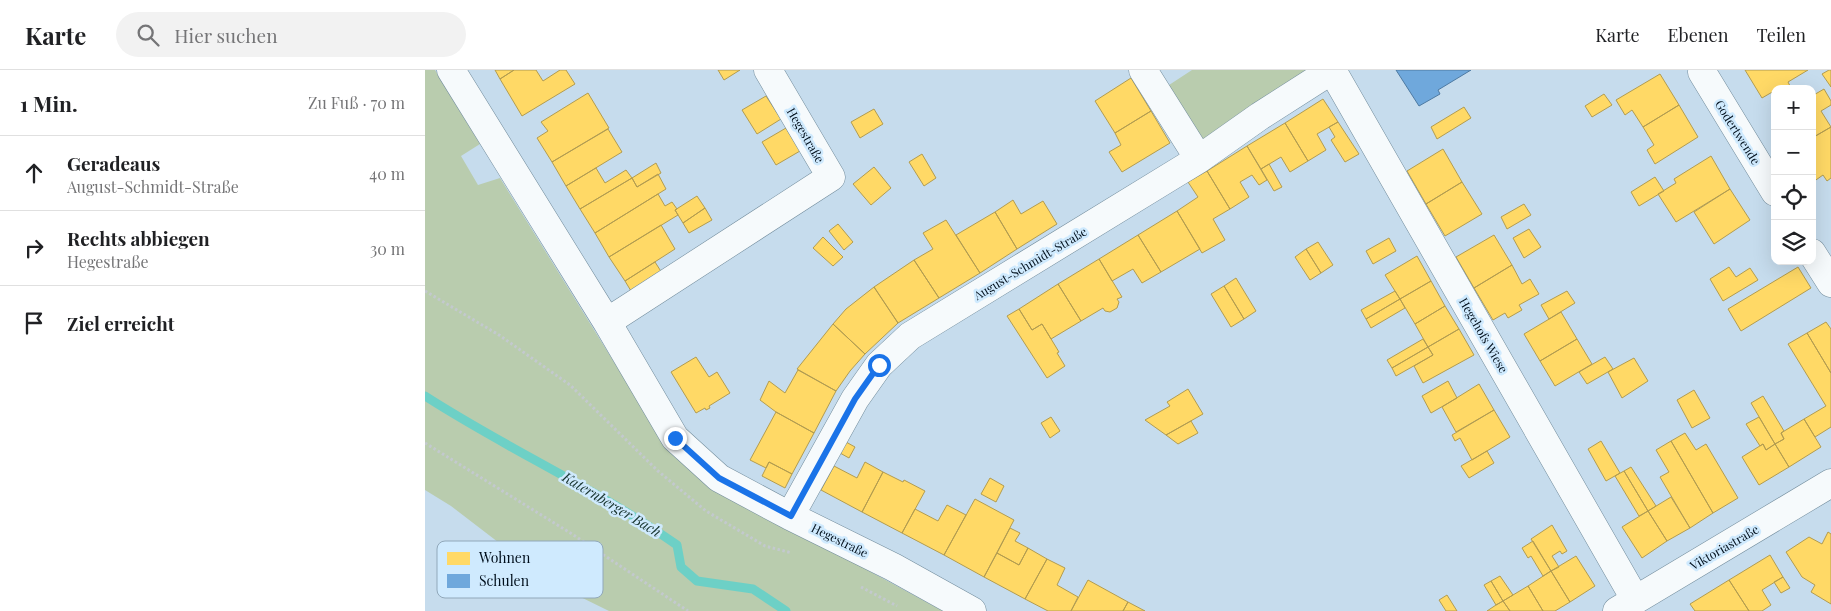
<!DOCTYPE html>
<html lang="de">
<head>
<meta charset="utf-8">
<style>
	:root { --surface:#fff; --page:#f2f2f2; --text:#202124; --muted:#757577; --line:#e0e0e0 }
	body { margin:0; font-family:"Playfair Display",serif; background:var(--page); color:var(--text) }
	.controls { position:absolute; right:15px; top:15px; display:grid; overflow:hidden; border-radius:10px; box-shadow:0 5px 20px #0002 }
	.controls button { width:45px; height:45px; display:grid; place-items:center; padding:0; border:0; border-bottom:1px solid var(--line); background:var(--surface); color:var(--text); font:25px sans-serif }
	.stop { position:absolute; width:15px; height:15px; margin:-11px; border:4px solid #1a73e8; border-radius:50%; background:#fff }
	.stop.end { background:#1a73e8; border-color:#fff; box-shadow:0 1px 5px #0008 }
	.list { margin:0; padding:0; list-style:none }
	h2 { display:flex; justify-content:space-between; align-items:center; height:65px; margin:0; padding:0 20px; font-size:21px }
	h2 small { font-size:16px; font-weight:400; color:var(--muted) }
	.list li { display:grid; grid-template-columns:32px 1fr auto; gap:15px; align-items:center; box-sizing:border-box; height:75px; padding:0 20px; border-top:1px solid var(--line) }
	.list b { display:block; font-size:19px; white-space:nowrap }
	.list p { margin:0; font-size:16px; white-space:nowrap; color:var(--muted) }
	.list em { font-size:16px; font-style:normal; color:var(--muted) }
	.icon { flex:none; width:28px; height:28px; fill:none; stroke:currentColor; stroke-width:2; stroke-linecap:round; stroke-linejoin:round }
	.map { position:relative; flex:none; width:1406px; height:541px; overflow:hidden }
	header { display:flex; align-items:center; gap:30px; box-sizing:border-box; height:70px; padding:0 25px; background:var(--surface); border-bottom:1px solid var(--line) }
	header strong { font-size:24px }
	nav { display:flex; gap:28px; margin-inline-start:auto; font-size:18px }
	.search { width:350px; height:45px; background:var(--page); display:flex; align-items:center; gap:12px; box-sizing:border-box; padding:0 18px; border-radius:28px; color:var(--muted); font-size:19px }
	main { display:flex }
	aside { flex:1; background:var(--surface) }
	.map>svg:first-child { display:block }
	.green { fill:#b9ccae }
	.homes { fill:#ffd966; stroke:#b29c50 }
	.schools { fill:#6fa8dc; stroke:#4e7aa2 }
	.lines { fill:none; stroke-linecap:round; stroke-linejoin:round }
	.stream { stroke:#6dd0c6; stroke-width:9 }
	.minor-casing { stroke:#728c9c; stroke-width:29 }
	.tertiary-casing { stroke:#728c9c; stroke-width:29 }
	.path { stroke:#c3c9ce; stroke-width:3; stroke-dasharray:2.5 2.5; stroke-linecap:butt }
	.minor { stroke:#f6fafc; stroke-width:28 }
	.tertiary { stroke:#f6fafc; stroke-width:28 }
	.route { stroke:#1a73e8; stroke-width:6 }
	.labels { text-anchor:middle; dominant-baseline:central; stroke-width:5; stroke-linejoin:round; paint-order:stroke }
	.street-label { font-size:12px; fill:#000f1c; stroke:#cfeafe }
	.water-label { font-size:14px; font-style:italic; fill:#18342f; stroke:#cfeafe }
	.key { fill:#cfeafe; stroke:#91a8ba; stroke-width:1 }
	.key-label { font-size:14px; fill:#000f1c }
</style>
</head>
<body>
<header>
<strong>Karte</strong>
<div class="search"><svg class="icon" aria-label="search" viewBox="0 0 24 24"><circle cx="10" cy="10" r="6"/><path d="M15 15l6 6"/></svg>Hier suchen</div>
<nav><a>Karte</a><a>Ebenen</a><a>Teilen</a></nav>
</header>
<main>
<aside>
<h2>1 Min.<small>Zu Fuß · 70 m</small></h2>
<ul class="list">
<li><svg class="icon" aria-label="ahead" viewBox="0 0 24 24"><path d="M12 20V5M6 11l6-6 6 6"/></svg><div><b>Geradeaus</b><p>August-Schmidt-Straße</p></div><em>40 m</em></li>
<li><svg class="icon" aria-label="right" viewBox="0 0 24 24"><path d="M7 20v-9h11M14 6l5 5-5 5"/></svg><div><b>Rechts abbiegen</b><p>Hegestraße</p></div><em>30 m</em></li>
<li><svg class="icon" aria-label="arrive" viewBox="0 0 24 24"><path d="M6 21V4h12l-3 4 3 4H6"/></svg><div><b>Ziel erreicht</b></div></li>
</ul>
</aside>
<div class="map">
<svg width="1406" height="541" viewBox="0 0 1406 541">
	<rect width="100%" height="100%" fill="#c6dced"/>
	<path class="green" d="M0 0H10L55 74 36 86 53 115 75 108 236 368 276 410 518 541H184L125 512 26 436 0 420Z
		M767 0H901L776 79 741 17Z"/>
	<path class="homes" d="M70 0H89L75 9Z
		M89 0H111L118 11 135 0H141L150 14 97 46 75 9Z
		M293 0H315L299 10Z
		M1320 0H1383L1363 12 1366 18 1350 19V22L1349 21 1337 28Z
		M1404 0H1406V17L1397 4Z
		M1235 4 1254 35 1218 57 1207 40 1200 45 1191 30Z
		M706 8 726 41 690 63 670 31Z
		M1399 19 1406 31V35L1396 41 1406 57 1387 68V26Z
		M163 23 184 58 127 92 112 68 123 61 116 52Z
		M1179 24 1187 35 1167 47 1160 36Z
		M341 26 356 49 332 64 317 40Z
		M898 29 913 52 892 64 901 80 883 91 860 53Z
		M1254 35 1273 67 1230 94 1222 80 1229 75 1218 57Z
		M1039 37 1046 48 1012 69 1006 57Z
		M449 39 458 54 435 68 426 52Z
		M726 41 745 73 697 102 684 82 696 75 690 63Z
		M913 52 934 84 920 92 906 70 910 67 904 57Z
		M860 53 883 91 865 102 856 87 836 99 822 76Z
		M1406 57V108L1402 111 1398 105 1388 112 1387 68Z
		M361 58 375 81 351 95 337 72Z
		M183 59 197 82 141 116 127 92Z
		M822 76 842 110 834 115 827 105 815 112 824 127 805 139 782 101Z
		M1018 79 1037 112 1001 134 982 101Z
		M497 84 511 108 499 116 484 92Z
		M1286 86 1305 119 1251 152 1233 124 1251 113 1249 109Z
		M231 93 236 103 212 117 207 108Z
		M844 94 857 117 849 121 836 99Z
		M449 97 466 118 446 135 428 114Z
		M171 98 180 113 201 100 207 108 155 139 141 116Z
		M782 101 805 139 788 149 800 170 777 183 752 141 773 127 763 112Z
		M233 104 241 119 170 163 155 139 207 108 212 117Z
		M1230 107 1239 121 1214 136 1206 122Z
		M1037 112 1057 144 1020 166 1001 134Z
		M1305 119 1325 150 1289 174 1269 142Z
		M233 124 240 136 247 132 252 139 250 140 253 145 184 187 170 163Z
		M272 126 280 138 258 153 250 140Z
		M588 130 596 144 618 131 632 154 592 179 570 142Z
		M1099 134 1106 145 1082 159 1076 147Z
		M280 138 287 150 264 163 258 153Z
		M752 141 775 179 736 202 713 165Z
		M570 142 592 179 555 203 531 165Z
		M521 150 555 203 514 228 489 190 508 179 498 163Z
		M413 154 428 172 419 180 404 161Z
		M236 155 250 179 200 211 184 187Z
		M1104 159 1116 177 1099 188 1088 168Z
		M713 165 736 202 717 213 708 199 687 211 674 189Z
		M1069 165 1087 195 1049 218 1031 187Z
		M398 167 418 187 408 196 388 178Z
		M964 168 971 181 948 194 941 181Z
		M893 172 908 195 896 203 881 179Z
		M881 179 896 203 885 210 870 187Z
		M992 186 1006 211 975 229 960 205Z
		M674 189 697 227 692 229 694 232 692 238 685 242 680 241 678 238 656 251 633 214Z
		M489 190 514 228 473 253 449 217Z
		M230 192 237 203 206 221 200 211Z
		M1087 195 1097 214 1105 209 1114 224 1094 235 1097 240 1083 248 1080 243 1068 250 1049 218Z
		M1304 197 1311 207 1325 198 1333 210 1298 231 1285 209Z
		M1373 197 1386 218 1316 261 1303 239Z
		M811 208 831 241 819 249 799 216Z
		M1006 211 1020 236 990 254 975 229Z
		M633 214 656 251 626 269 617 254 607 260 594 239Z
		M799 216 819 249 806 257 786 224Z
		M449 217 473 253 440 284 408 254 421 239Z
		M970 221 975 229 941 249 936 240Z
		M1142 221 1150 233 1124 249 1116 235Z
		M975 229 980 238 946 258 941 249Z
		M1020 236 1034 259 1003 277 990 254Z
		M594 239 607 260 617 254 634 282 632 283 640 296 622 308 582 246Z
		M1136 242 1152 269 1115 291 1099 264Z
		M1401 252 1406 259V303L1382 263Z
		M408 254 440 284 425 301 411 321 372 299Z
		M1034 259 1049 285 998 313 989 296 1008 285 1003 277Z
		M1382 263 1406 303V357L1390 367 1379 349 1401 336 1363 274Z
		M998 269 1003 277 967 298 962 290Z
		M1152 269 1167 294 1130 316 1115 291Z
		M1003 277 1008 285 971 306 967 298Z
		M271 287 284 307 292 302 305 323 284 336 285 338 281 340 280 338 271 343 246 302Z
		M1180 287 1188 299 1162 314 1154 302Z
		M1209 288 1223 311 1197 328 1183 302Z
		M373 300 411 321 389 363 351 342 335 330 344 311 360 323Z
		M1023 311 1032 328 1006 343 997 326Z
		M1054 314 1069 340 1031 362 1017 337Z
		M763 319 778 344 741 365 720 350 745 336 742 332Z
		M1269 320 1285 348 1267 358 1252 330Z
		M1338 326 1359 361 1356 363 1359 369 1350 374 1326 333Z
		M1069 340 1085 367 1047 390 1035 368 1030 371 1027 365Z
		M351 342 389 363 367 404 344 392 341 398 325 390Z
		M626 347 635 361 625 368 616 353Z
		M1334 347 1350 374 1341 380 1338 374 1335 376 1321 354Z
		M1379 349 1396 377 1364 397 1350 374 1359 369 1356 363Z
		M766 351 773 363 753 374 741 365Z
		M1260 363 1271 380 1281 374 1313 428 1288 443 1246 371Z
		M1176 371 1195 403 1181 411 1163 379Z
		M1246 371 1288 443 1265 458 1235 407 1244 402 1231 380Z
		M421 372 430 377 424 388 415 383Z
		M1338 374 1341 380 1350 374 1364 397 1334 415 1317 387Z
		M1062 381 1069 393 1044 408 1036 396Z
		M344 392 367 404 360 418 337 406Z
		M440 392 458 402 437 442 396 420 409 396 432 408Z
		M1206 397 1231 436 1223 441 1199 401Z
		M1199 401 1223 441 1214 446 1190 406Z
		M458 402 478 412 479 410 500 421 477 463 437 442Z
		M565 408 579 416 571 432 556 424Z
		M1246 427 1265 458 1242 471 1223 441Z
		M550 429 589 450 559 507 519 485Z
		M522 435 541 445 519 485 477 463 490 439 513 451Z
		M1223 441 1242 471 1217 488 1197 457Z
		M1127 455 1142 481 1137 484 1135 481 1127 486 1134 497 1126 501 1106 469Z
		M585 458 595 463 590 471 603 478 594 495 572 483Z
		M1403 462 1406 464V534L1386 522 1390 515 1377 507 1361 482 1384 467 1397 474Z
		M1108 471 1126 501 1118 506 1106 486 1103 488 1097 478Z
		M603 478 622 489 600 529 559 507 572 483 594 495Z
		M1345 485 1358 507 1337 520 1346 535 1337 541H1324L1304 510Z
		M1151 486 1170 516 1145 532 1126 501Z
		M622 489 640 498 632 515 653 527 646 541H623L600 529Z
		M1126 501 1145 532 1130 541H1118L1103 516Z
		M1075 506 1088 525 1078 531 1066 511Z
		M1358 507 1365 518 1356 523 1349 512Z
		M663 510 703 532 698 541H646Z
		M1304 510 1324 541H1270L1265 534Z
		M1066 511 1078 531 1071 535 1059 515Z
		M1103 516 1118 541H1085L1078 531Z
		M1022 525 1032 541H1021L1014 530Z
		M1078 531 1085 541H1062L1071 535Z
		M703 532 720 541H698Z"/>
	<path class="schools" d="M971 0H1046L1013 20 1015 24 994 36Z"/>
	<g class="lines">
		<path class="stream" d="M0 326C82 379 172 419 252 475L256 497 272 511 328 519 361 541"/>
		<g class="minor-casing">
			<path id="minor" d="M26 0 182 252 250 368 294 408 365 446 468 497 547 541
				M718 0 774 89
				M907 0 1210 529
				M1277 2 1350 122
				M1387 183 1406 213
				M182 252 406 107 343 0
				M365 446 430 329 454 295 485 266 774 89 835 46 907 0"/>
		</g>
		<g class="tertiary-casing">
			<path id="tertiary" d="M1192 541 1406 413"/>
		</g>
		<path class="path" d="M0 221 74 265 145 315 233 401 281 441 340 476 367 483
			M0 373 147 464 263 541
			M436 517 472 536"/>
		<use href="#minor" class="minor"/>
		<use href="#tertiary" class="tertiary"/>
	</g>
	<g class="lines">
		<path class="route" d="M250 368 294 408 366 446 430 329 454 295"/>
	</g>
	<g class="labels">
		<g class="street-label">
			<text transform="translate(1313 62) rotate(58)">Godertwende</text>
			<text transform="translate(381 65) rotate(60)">Hegestraße</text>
			<text transform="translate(605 193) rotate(-31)">August-Schmidt-Straße</text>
			<text transform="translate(1059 265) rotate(60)">Hegehofs Wiese</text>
			<text transform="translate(415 470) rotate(26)">Hegestraße</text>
			<text transform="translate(1299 477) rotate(-30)">Viktoriastraße</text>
		</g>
		<g class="water-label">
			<text transform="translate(187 434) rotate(31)">Katernberger Bach</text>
		</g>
	</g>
	<rect x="12" y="471" width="166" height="57" rx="8" class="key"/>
	<rect x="22" y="482" width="23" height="13" fill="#ffd966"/>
	<rect x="22" y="504" width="23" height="14" fill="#6fa8dc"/>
	<g class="key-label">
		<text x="54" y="493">Wohnen</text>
		<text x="54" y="516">Schulen</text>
	</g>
</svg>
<div class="controls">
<button>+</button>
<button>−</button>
<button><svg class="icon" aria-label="locate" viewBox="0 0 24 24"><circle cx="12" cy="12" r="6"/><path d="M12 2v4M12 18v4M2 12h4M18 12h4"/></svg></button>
<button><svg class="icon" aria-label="layers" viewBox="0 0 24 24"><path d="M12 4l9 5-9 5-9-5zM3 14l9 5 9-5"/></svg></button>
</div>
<div class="stop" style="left:454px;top:295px"></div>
<div class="stop end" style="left:250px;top:368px"></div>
</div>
</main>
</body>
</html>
